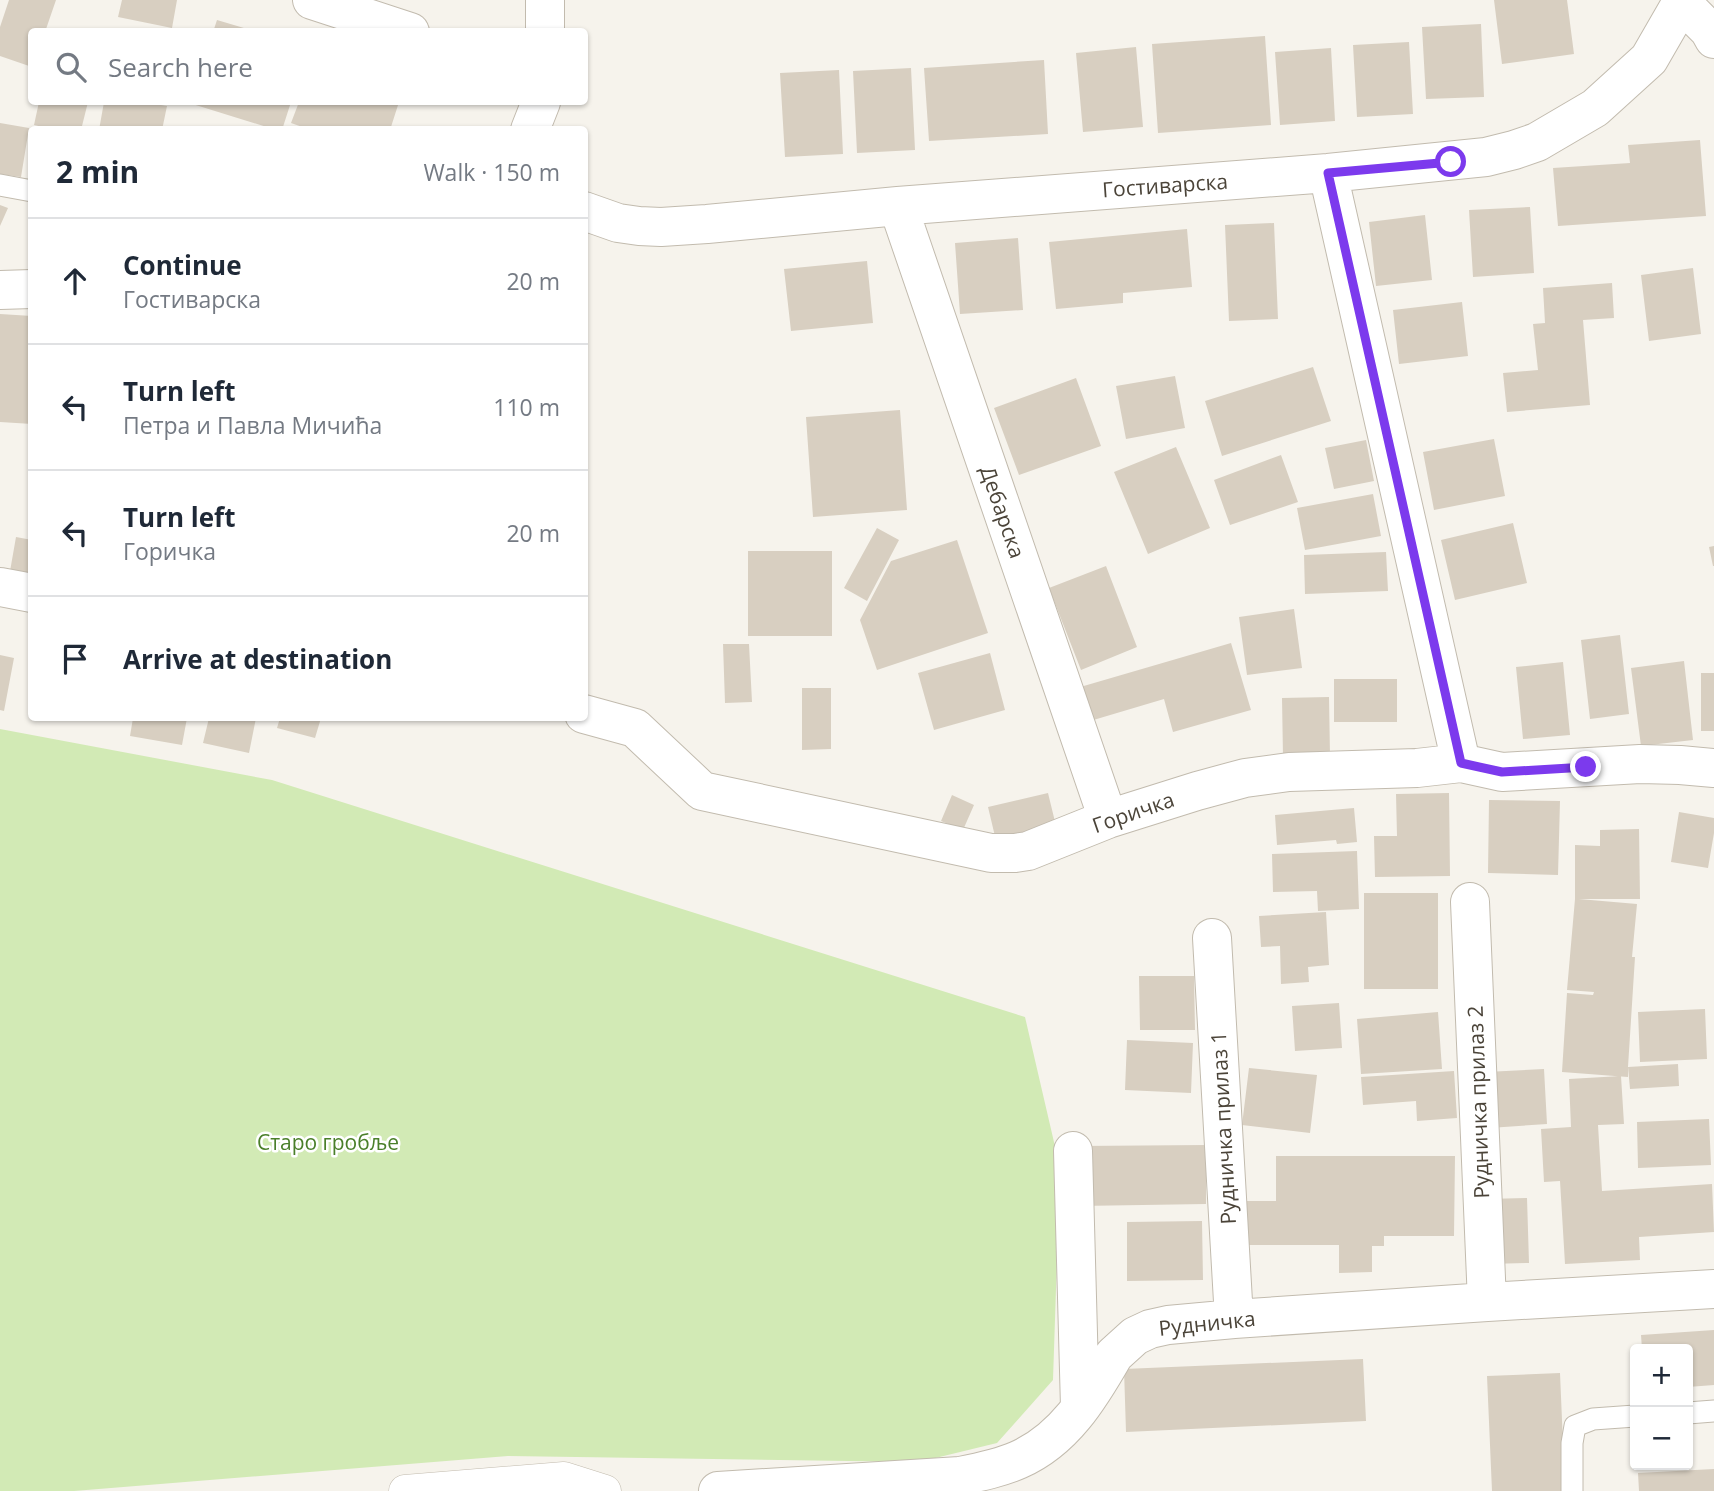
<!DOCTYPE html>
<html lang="en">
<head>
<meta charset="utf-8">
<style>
	:root { --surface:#fff; --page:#f2f2f3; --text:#1f2937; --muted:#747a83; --line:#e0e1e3 }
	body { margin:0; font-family:"Open Sans",sans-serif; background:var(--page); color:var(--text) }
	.controls { position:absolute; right:21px; bottom:21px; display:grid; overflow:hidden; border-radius:7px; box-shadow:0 2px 5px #0004 }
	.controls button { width:63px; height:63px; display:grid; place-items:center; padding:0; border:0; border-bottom:2px solid var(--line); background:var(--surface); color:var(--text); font:35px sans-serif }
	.stop { position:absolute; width:21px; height:21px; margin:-16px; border:5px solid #7c3aed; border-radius:50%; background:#fff }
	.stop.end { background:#7c3aed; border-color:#fff; box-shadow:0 2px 7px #0008 }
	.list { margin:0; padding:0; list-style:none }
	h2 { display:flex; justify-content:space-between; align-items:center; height:91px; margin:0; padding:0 28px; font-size:30px }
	h2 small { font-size:23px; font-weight:400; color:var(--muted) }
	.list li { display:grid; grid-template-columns:46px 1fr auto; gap:21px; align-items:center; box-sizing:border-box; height:126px; padding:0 28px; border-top:2px solid var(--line) }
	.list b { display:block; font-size:26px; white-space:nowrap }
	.list p { margin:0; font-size:23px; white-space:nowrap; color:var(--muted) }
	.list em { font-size:23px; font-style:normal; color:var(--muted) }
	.icon { flex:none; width:38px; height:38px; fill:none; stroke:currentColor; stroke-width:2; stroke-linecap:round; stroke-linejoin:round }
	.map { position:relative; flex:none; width:1714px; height:1491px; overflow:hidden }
	.search { position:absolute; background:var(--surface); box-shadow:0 2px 5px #0004; left:28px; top:28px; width:560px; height:77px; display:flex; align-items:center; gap:18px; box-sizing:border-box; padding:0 24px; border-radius:7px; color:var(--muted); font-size:26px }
	.panel { position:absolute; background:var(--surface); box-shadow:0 2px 5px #0004; left:28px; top:126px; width:560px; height:595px; border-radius:7px }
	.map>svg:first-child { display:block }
	.green { fill:#d2eab5 }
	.building { fill:#d8cfc1 }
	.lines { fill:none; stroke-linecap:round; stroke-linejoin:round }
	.service-casing { stroke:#c2bbae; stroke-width:23 }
	.pedestrian-casing { stroke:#c2bbae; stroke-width:33 }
	.minor-casing { stroke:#c2bbae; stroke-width:40 }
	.service { stroke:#fff; stroke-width:21 }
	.pedestrian { stroke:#fff; stroke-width:32 }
	.minor { stroke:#fff; stroke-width:38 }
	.route { stroke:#7c3aed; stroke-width:9 }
	.labels { text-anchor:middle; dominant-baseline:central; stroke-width:5; stroke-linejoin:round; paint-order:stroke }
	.street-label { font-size:21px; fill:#4b4439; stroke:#fff }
	.park-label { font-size:21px; fill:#4a7f2a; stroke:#fff }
</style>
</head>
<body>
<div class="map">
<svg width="1714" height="1491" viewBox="0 0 1714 1491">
	<rect width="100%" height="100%" fill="#f6f3ec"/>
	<path class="green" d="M0 729 272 780 1025 1017 1060 1168 1053 1380 997 1443 919 1462 508 1456 74 1491H0Z"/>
	<path class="building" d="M9 0H56L45 32H32V67L0 56V27Z
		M122 0H177L172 28 118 17Z
		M1494 0H1567L1574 54 1502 64Z
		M217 20 254 31V32H213Z
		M1481 24 1484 97 1426 99 1422 27Z
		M1265 36 1271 125 1158 133 1152 44Z
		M1409 42 1413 114 1357 117 1353 45Z
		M1136 47 1143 127 1083 132 1076 53Z
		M1331 48 1335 121 1280 125 1275 52Z
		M1044 60 1048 134 929 141 924 68Z
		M911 68 915 150 857 153 853 71Z
		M839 70 843 154 785 157 780 73Z
		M39 102H88L81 130H56L34 125Z
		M104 102H143L167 106 162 130H99Z
		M186 102H291L282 130H269L270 128Z
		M299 102H399L390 130H311L291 123Z
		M0 123 29 128 21 177 0 174Z
		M1700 140 1706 216 1558 226 1553 168 1630 163 1628 145Z
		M0 205 8 208 0 226Z
		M1530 207 1534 273 1473 277 1469 210Z
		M1425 215 1432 280 1376 286 1369 222Z
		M1274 223 1278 319 1229 321 1225 225Z
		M1187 229 1192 287 1123 293V303L1056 309 1049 242Z
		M1018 238 1023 310 960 314 955 243Z
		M867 261 873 323 791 331 784 269Z
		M1693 268 1701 334 1649 341 1641 275Z
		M1612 283 1614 318 1583 320 1590 405 1507 412 1503 373 1538 370 1533 324 1545 323 1543 288Z
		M1462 302 1468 356 1399 364 1393 310Z
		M0 314 32 316V424L0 422Z
		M1313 367 1331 421 1222 456 1205 401Z
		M1175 376 1185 428 1126 439 1116 386Z
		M1076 378 1101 446 1019 475 994 408Z
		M900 410 907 510 813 517 806 417Z
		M1494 439 1505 496 1434 510 1423 452Z
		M1366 440 1374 481 1334 489 1325 448Z
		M1176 447 1210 528 1148 554 1114 472Z
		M1281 455 1298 502 1230 525 1214 480Z
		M1373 494 1381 536 1305 550 1297 508Z
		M1513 523 1527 583 1455 600 1441 540Z
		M877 528 899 540 867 601 844 588Z
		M16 537 32 540V580L9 577Z
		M957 540 988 633 877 670 860 620 891 561Z
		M1714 546V566H1713L1709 547Z
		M748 551H832V636H748Z
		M1386 552 1388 591 1305 594 1304 555Z
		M1106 566 1137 647 1081 670 1049 588Z
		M1294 609 1302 668 1247 675 1239 617Z
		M1620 635 1629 714 1590 719 1581 640Z
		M1231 643 1251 710 1173 732 1164 699 1080 724 1070 690Z
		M723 644H749L752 702 725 703Z
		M990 653 1005 710 934 730 918 673Z
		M0 655 14 658 4 711 0 710Z
		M1684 661 1693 740 1641 746 1631 668Z
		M1563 662 1570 735 1523 739 1516 667Z
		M1701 673H1714V731H1701Z
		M1334 679H1397V722H1334Z
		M802 688H831V749L802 750Z
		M1329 697 1330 756 1283 757 1282 698Z
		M133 718H187L182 745 130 736Z
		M209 718H256L249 753 203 743Z
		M280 718H321L315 738 277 728Z
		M1048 793 1058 834 998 849 988 807Z
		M1449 793 1450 876 1375 877 1374 836H1397L1396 794Z
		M952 795 974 805 963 830 941 821Z
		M1489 800 1560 801 1558 875 1488 873Z
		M1354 808 1357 842 1337 844 1336 840 1277 845 1275 815Z
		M1679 812 1714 818V833L1708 868 1671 862Z
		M1639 829 1640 899H1579L1637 904 1632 957H1635L1628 1067 1678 1064 1679 1086 1630 1089 1628 1067V1077L1562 1072 1567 993 1593 995 1594 992 1567 990 1575 899V845L1600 846V830Z
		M1357 851 1359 909 1318 911 1317 891 1273 892 1272 854Z
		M1364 893H1438V989H1364Z
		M1326 912 1329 965 1308 967 1309 982 1281 984 1280 946 1261 947 1259 916Z
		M1139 976H1194L1195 1030H1140Z
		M1339 1003 1342 1048 1295 1051 1292 1006Z
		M1705 1009 1707 1059 1640 1062 1638 1012Z
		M1438 1012 1442 1069 1361 1074 1357 1019Z
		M1127 1040 1193 1043 1191 1093 1125 1090Z
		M1249 1068 1317 1075 1310 1133 1242 1125Z
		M1544 1069 1547 1124 1489 1128 1486 1072Z
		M1454 1071 1457 1118 1417 1121 1416 1101 1363 1105 1361 1077Z
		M1621 1076 1624 1124 1598 1125 1602 1191 1712 1184 1714 1232 1639 1237 1640 1260 1565 1264 1560 1181 1544 1182 1541 1129 1571 1127 1569 1079Z
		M1709 1119 1711 1165 1638 1168 1637 1122Z
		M1206 1145V1204L1079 1206 1078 1146Z
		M1276 1156H1455L1454 1236H1384V1246H1372V1272L1339 1273V1245H1233V1201H1276Z
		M1527 1198 1529 1263 1488 1264 1486 1199Z
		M1202 1221 1203 1280 1127 1281V1222Z
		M1714 1330V1385L1688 1387V1349H1642L1641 1335Z
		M1363 1359 1366 1421 1126 1432 1124 1369Z
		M1560 1373 1565 1491H1492L1487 1376Z
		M1714 1469V1491H1639L1638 1473Z"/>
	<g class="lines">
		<g class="service-casing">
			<path id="service" d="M0 185 32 191
				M1688 1413 1714 1411
				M1572 1491V1443L1575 1426 1593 1419 1635 1416"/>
		</g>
		<g class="pedestrian-casing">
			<path id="pedestrian" d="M405 1491 564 1478 605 1491"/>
		</g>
		<g class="minor-casing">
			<path id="minor" d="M312 0 410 32
				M545 0V32
				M1682 3 1709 30 1714 39
				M530 130 541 102
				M1328 173 1461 763
				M898 206 1108 819
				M584 211 618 223 639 226 661 227 707 224 898 206 1328 173 1486 157 1514 150 1537 142 1595 108 1649 59 1683 0
				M0 290 32 289
				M0 587 32 593
				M584 714 635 728 702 791 991 853H1015L1028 851 1108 819 1197 791 1245 778 1289 772 1417 768 1461 763 1502 772 1640 764 1680 765 1714 768
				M1470 902 1487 1302
				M1212 938 1234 1319
				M1073 1151 1080 1407
				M718 1491 960 1476C980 1472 1000 1468 1018 1460 1064 1440 1090 1397 1114 1355L1135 1336 1150 1329 1168 1325 1234 1319 1487 1302 1714 1289"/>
		</g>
		<use href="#service" class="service"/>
		<use href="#pedestrian" class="pedestrian"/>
		<use href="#minor" class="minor"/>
	</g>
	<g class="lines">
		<path class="route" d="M1451 162 1328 173 1461 763 1502 772 1586 767"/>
	</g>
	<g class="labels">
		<g class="street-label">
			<text transform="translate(1165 185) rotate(-4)">Гостиварска</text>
			<text transform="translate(1003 512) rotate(71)">Дебарска</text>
			<text transform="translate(1133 812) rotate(-19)">Горичка</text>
			<text transform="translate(1478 1102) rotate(-92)">Рудничка прилаз 2</text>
			<text transform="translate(1223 1128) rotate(-93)">Рудничка прилаз 1</text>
			<text transform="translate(1207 1323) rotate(-6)">Рудничка</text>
		</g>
		<g class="park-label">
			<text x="328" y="1142">Старо гробље</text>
		</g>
	</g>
</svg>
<div class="controls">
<button>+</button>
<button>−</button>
</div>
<div class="stop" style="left:1451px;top:162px"></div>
<div class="stop end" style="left:1586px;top:767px"></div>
<div class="search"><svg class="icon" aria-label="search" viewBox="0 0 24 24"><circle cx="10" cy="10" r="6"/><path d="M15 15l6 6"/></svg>Search here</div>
<section class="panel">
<h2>2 min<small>Walk · 150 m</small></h2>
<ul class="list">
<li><svg class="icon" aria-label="ahead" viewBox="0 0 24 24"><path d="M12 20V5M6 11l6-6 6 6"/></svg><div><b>Continue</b><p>Гостиварска</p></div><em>20 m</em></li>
<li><svg class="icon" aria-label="left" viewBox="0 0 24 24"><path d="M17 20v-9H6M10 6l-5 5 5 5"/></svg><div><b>Turn left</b><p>Петра и Павла Мичића</p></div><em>110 m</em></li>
<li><svg class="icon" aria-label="left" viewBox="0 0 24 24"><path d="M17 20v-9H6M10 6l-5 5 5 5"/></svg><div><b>Turn left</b><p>Горичка</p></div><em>20 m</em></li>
<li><svg class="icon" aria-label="arrive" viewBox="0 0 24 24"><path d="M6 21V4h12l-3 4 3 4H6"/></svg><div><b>Arrive at destination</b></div></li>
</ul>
</section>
</div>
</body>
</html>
